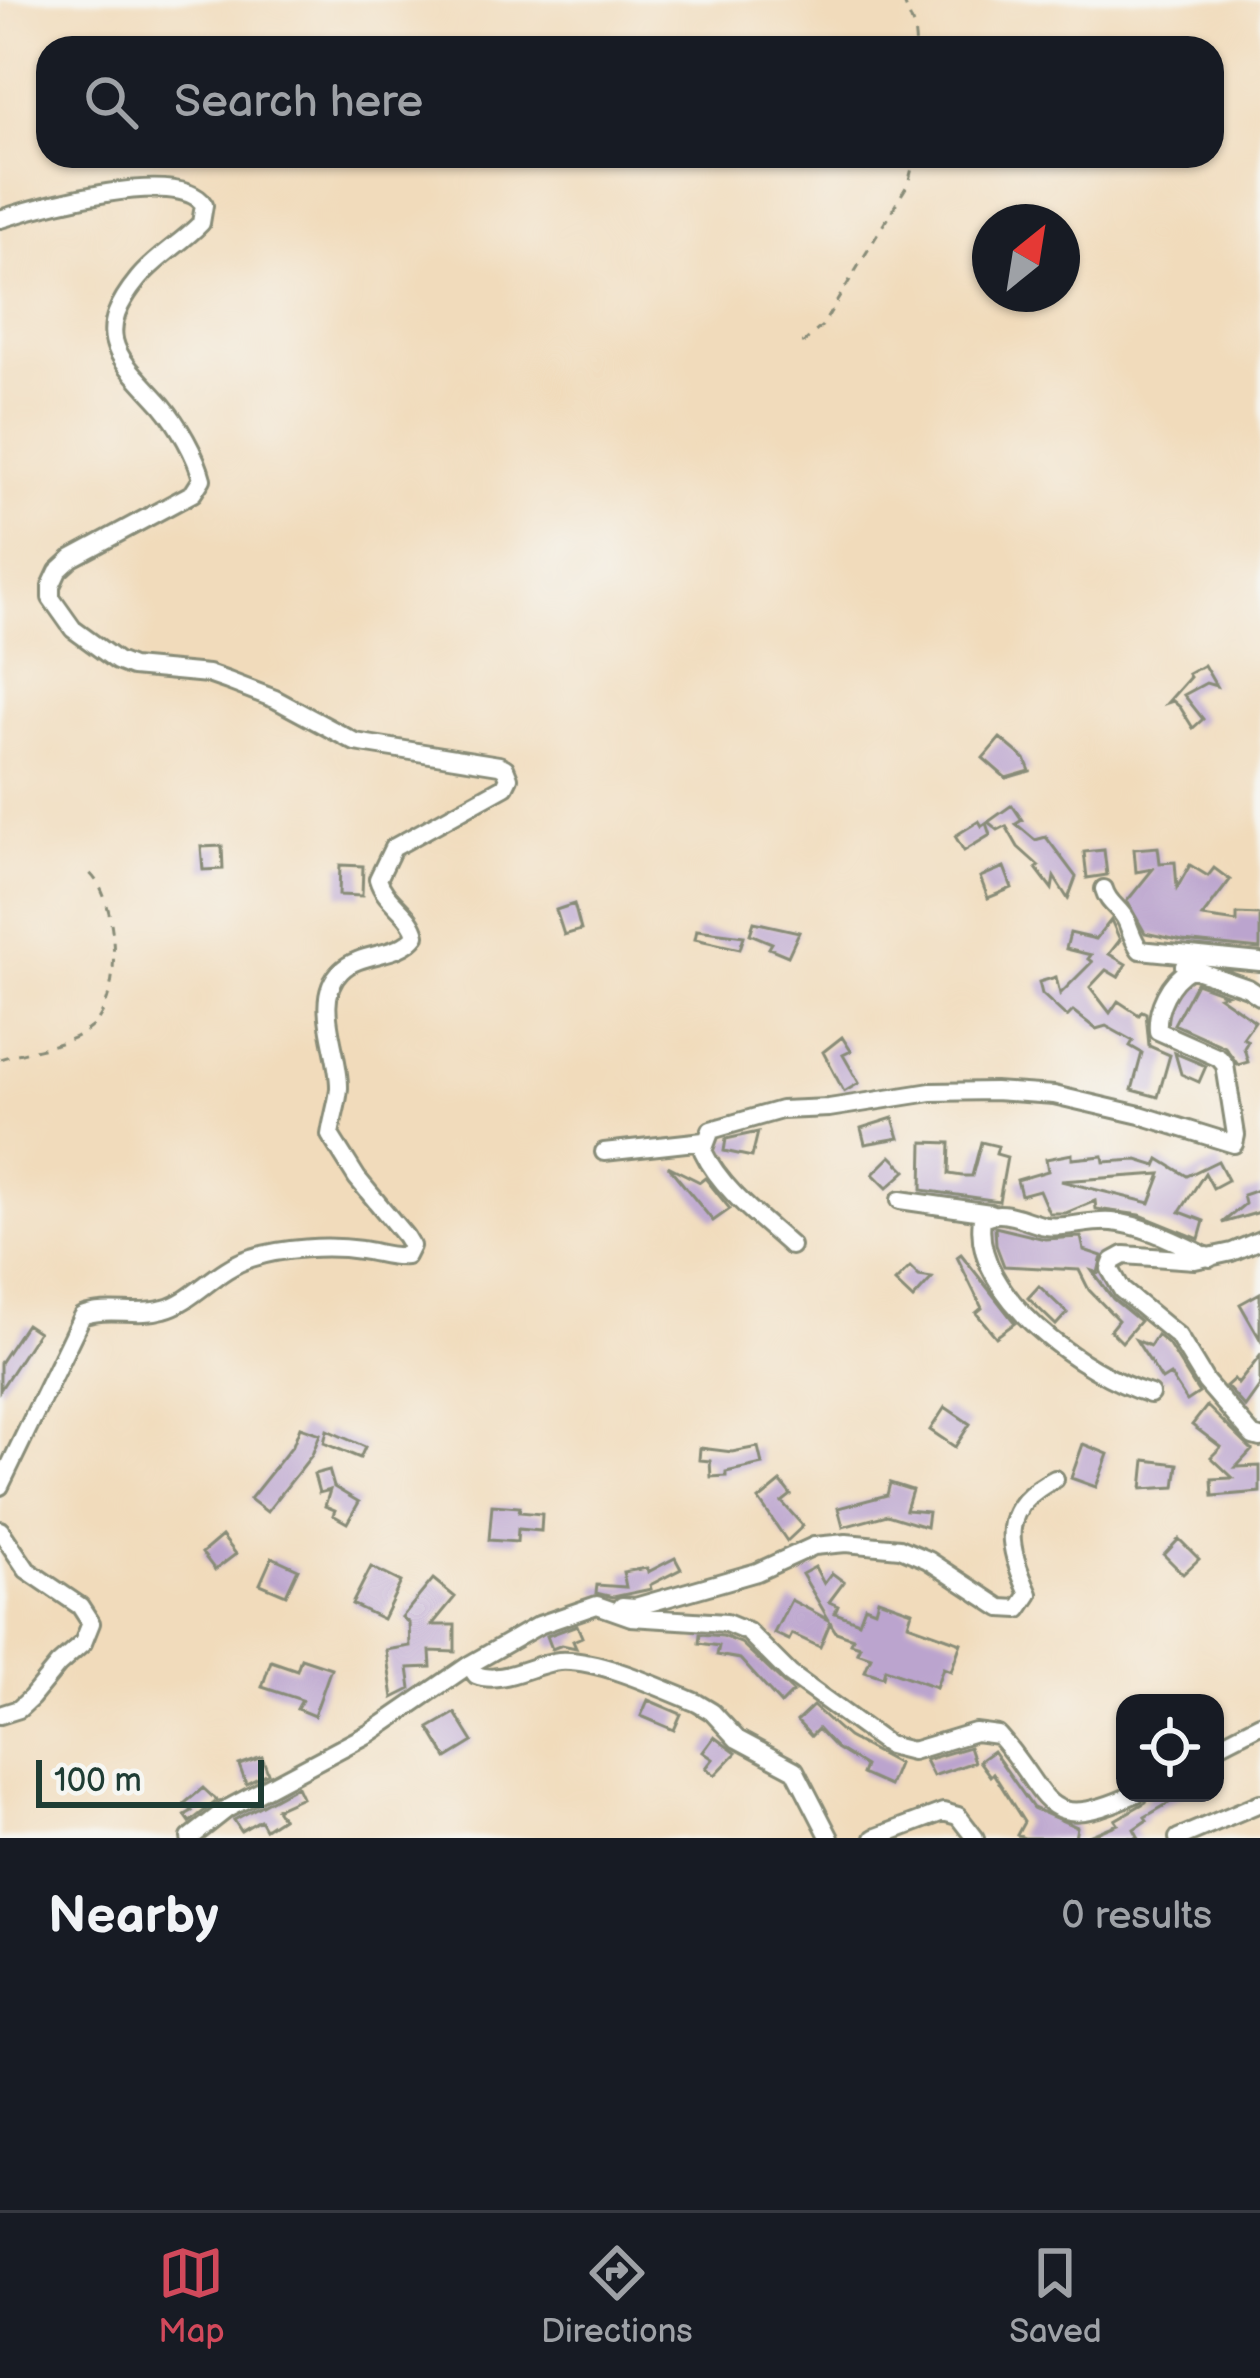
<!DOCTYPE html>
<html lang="en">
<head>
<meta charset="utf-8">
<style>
	:root { --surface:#171b24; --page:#242831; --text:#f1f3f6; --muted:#9ea1a6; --line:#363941; --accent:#d1495b }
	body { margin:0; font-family:"Balsamiq Sans",sans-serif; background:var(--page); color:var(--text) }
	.controls { position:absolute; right:36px; bottom:36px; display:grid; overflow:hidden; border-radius:24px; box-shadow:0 3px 9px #0004 }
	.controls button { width:108px; height:108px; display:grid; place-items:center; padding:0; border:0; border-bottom:3px solid var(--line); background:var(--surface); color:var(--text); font:60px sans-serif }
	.compass { position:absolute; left:972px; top:204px; width:108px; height:108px; border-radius:50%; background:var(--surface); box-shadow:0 3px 9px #0004; rotate:30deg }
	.scale { position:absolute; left:36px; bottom:30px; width:228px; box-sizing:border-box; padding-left:12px; border:6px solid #1f3d34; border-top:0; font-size:33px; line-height:42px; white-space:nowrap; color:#1f3d34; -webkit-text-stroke:9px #f6f6f2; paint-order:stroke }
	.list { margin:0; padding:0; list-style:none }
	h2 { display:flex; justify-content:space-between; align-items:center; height:156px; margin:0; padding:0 48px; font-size:51px }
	h2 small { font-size:39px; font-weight:400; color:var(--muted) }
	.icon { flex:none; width:66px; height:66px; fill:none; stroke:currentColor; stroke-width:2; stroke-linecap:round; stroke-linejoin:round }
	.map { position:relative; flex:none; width:1260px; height:1838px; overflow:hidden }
	.search { position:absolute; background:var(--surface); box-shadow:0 3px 9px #0004; left:36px; right:36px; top:36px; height:132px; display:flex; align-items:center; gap:30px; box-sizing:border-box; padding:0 42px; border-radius:36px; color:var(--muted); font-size:45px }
	.sheet { height:372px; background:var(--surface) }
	nav { display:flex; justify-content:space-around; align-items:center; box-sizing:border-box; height:168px; border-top:3px solid var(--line); background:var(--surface); font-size:33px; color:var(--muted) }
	nav a { display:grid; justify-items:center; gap:6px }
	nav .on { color:var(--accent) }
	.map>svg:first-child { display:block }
	.building { fill:#bba4ce; fill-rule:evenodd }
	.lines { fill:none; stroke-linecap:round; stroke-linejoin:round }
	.minor-casing { stroke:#888c78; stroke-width:22 }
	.path { stroke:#888c78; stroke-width:3; stroke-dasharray:9 9; stroke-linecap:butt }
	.minor { stroke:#fff; stroke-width:16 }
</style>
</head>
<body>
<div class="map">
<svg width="1260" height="1838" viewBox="0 0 1260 1838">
	<rect width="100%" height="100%" fill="#f6f6f2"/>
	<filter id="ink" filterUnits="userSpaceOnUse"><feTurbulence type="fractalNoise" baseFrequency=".00833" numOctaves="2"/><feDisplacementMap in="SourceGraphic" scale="24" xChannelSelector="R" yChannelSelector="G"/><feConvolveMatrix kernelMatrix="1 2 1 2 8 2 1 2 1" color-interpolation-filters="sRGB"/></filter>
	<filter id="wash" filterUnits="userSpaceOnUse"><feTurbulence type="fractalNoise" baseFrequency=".004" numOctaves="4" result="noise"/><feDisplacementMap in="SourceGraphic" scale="48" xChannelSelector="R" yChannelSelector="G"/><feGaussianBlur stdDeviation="2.7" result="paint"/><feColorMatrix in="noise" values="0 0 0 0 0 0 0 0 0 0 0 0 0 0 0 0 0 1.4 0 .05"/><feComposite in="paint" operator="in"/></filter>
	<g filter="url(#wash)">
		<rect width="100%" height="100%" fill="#f1dbbb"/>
		<g id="blocks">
			<path class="building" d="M1204 665 1216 686 1206 683 1184 695 1203 719 1193 728 1180 707 1173 701 1167 703 1190 677 1188 674Z
				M1000 738 1025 759 1030 771 1006 778 983 758Z
				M1012 805 1022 820 1016 824 1035 840 1046 837 1076 877 1068 899 1054 877 1052 889 1036 868 1039 866 1018 847 1006 826 998 830 988 822Z
				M979 821 982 826 986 823 990 835 964 851 955 836Z
				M222 846 223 869 203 870 201 847Z
				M1158 847 1160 863 1175 862 1177 888 1190 865 1208 876 1214 868 1230 880 1202 917 1237 922V914L1260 915V949L1183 941 1145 933 1127 901 1153 869 1136 872 1134 849Z
				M1104 850 1107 875 1087 878 1084 852Z
				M340 865 363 866 362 896 339 895Z
				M1004 867 1012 888 988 898 980 877Z
				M574 904 581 930 564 935 556 910Z
				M1111 920 1120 940 1109 954 1126 964 1118 977 1106 970 1090 987 1110 1013 1118 1001 1139 1015 1142 1011 1146 1013 1149 1046 1170 1055 1158 1097 1132 1090 1142 1053 1130 1046 1133 1041 1106 1026 1096 1029 1073 1011 1067 1017 1042 994 1039 982 1056 977 1060 994 1092 962 1088 959 1091 955 1066 949 1070 933 1096 939Z
				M754 922 799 932 788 956 769 948 772 943 750 934Z
				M697 930 744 936 740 949 695 939Z
				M1196 983 1226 994 1219 996 1255 1021 1243 1038 1248 1041 1244 1048 1248 1062 1238 1065 1225 1047 1174 1024Z
				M842 1037 851 1051 843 1055 859 1083 844 1092 823 1052Z
				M1175 1053 1206 1066 1199 1082 1181 1074Z
				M893 1118 899 1138 865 1144 861 1128Z
				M758 1132 752 1157 724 1151 726 1139Z
				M923 1142 950 1143 949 1174 962 1176H972L981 1142 998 1146 996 1154 1007 1157 999 1201 922 1190Z
				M1072 1154V1159L1103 1156 1104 1162 1137 1160 1156 1166 1159 1159 1187 1176 1218 1161 1228 1180 1213 1188 1205 1173 1180 1212 1204 1221 1199 1239 1140 1215 1096 1209 1095 1201 1066 1213H1049L1039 1190 1021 1195 1017 1180 1048 1171 1046 1159ZM1161 1174 1150 1203 1061 1181Z
				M891 1156 906 1171 887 1188 873 1174Z
				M668 1166 700 1182 705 1178 730 1209 713 1221Z
				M1260 1189V1212L1222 1223 1245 1204 1243 1195Z
				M995 1227 1045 1239 1081 1237 1084 1250 1102 1256 1098 1273 1092 1271 1113 1299 1140 1321 1122 1342 1110 1330 1118 1320 1089 1290 1079 1270 1004 1266 996 1245Z
				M961 1254 1015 1323 996 1337 976 1313 982 1308 957 1257Z
				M910 1267 919 1276 932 1278 913 1299 895 1282Z
				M1039 1286 1067 1313 1056 1325 1028 1298Z
				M1260 1293V1339L1240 1304Z
				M26 1324 38 1332 0 1390V1363Z
				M1157 1335 1168 1344 1199 1393 1187 1401 1170 1375 1162 1380 1136 1340 1150 1346Z
				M1260 1356V1386L1245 1407 1226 1386 1234 1379 1238 1384Z
				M1207 1406 1252 1450 1236 1467 1260 1466V1492L1213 1496 1212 1479 1233 1478 1211 1457 1221 1447 1192 1425Z
				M945 1407 970 1424 955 1447 930 1430Z
				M300 1427 320 1434 312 1455 267 1512 250 1499 293 1445Z
				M327 1430 365 1447 360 1458 324 1443Z
				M1083 1444 1108 1454 1096 1487 1071 1478Z
				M758 1447 762 1464 726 1472V1476L711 1477 710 1461 699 1460 700 1448 732 1452Z
				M1145 1460 1178 1464 1175 1487 1142 1489Z
				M329 1470 334 1487 359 1502 347 1523 333 1515 335 1510 325 1506 330 1490 319 1493 314 1474Z
				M781 1482 791 1495 782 1502 803 1526 787 1541 759 1500Z
				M890 1483 912 1490 906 1510 928 1512 926 1527 887 1515 843 1527 838 1508 887 1495Z
				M492 1505 520 1507 519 1512 542 1514 541 1531 518 1529 517 1542 489 1540Z
				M222 1536 236 1554 215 1570 202 1553Z
				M1179 1539 1199 1559 1183 1574 1164 1555Z
				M272 1557 298 1569 286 1595 260 1584Z
				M675 1558 681 1569 650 1585 651 1589 613 1597 596 1593 597 1585 626 1587 623 1572 647 1568 648 1572Z
				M371 1567 401 1582 383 1619 352 1604Z
				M815 1567 824 1584 832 1573 844 1582 829 1602 838 1606 835 1613 859 1622 865 1606 875 1610 878 1599 912 1611 908 1624 961 1643 951 1671 943 1668 936 1687 885 1669 883 1677 865 1671 871 1657 857 1652 860 1646 851 1643 853 1638 836 1632 830 1623 820 1647 792 1634 789 1640 774 1633 791 1600 829 1620 802 1574Z
				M433 1579 455 1597 432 1625H455V1652L430 1651 431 1667 408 1668 411 1689 393 1698 386 1650 410 1646 409 1623 402 1617Z
				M577 1625 582 1637 573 1641 576 1648 562 1645 552 1649 547 1636Z
				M700 1634 723 1636 741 1643 793 1692 781 1704 740 1659 717 1655 719 1646 699 1643Z
				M301 1658 331 1668 314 1716 297 1709 302 1700 262 1687 271 1661 297 1670Z
				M648 1700 681 1714 674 1730 641 1716Z
				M813 1706 848 1737 898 1764 889 1786 862 1774 865 1766 836 1748 818 1729 811 1736 797 1721Z
				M455 1713 473 1742 447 1758 429 1728Z
				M714 1737 736 1753 715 1775 706 1768 713 1759 703 1752Z
				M969 1747 974 1762 933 1776 925 1760Z
				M993 1751 1033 1808 1077 1827 1075 1838H1024L1017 1835 1024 1822 993 1773 990 1776 979 1761Z
				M262 1757 268 1773 246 1784 239 1765Z
				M297 1786 302 1797 276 1809 282 1818 265 1829 260 1820 241 1831 234 1820Z
				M203 1788 217 1801 190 1822 185 1815 192 1811 185 1803Z
				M1150 1793H1186L1145 1817 1147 1820 1134 1829 1139 1838H1084L1118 1824 1115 1820 1146 1802Z"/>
		</g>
	</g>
	<g filter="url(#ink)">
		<use href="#blocks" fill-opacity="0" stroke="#888c78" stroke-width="3"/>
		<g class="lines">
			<g class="minor-casing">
				<path id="minor" d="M0 219C38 207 180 166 204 205L201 223C182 243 156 257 138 279 89 339 121 359 162 405 178 424 196 455 202 479L193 493 72 558 58 571 51 586V598L73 629 117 661 132 667 208 674 228 681 275 699 355 742 499 765 505 768 509 778 505 786 393 848 378 879C385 903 411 912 416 935 399 958 361 951 341 971 311 1000 340 1052 339 1088 338 1103 332 1120 330 1135L357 1178 405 1236 411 1246 406 1256C390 1258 377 1252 361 1250 328 1245 283 1248 251 1258 216 1269 193 1302 164 1309 137 1317 108 1306 82 1316L0 1486
					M1104 889C1108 904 1121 908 1127 922 1131 932 1133 940 1140 950L1260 962
					M1184 966 1248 988 1260 996
					M604 1152 704 1141
					M900 1200 990 1213
					M1260 1240 1232 1252 1195 1260 1124 1255 1113 1261 1110 1269 1122 1290 1178 1336 1206 1382 1253 1436 1260 1438
					M791 1246C760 1218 721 1189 703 1151L711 1130 781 1110 829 1108 931 1092 994 1091 1054 1095 1140 1115 1234 1144 1236 1135 1225 1065 1219 1058 1158 1031C1156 1008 1169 981 1190 969
					M1150 1394C1085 1375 971 1295 982 1219 1001 1206 1025 1222 1046 1226 1068 1229 1089 1220 1112 1222 1146 1225 1180 1244 1210 1258
					M0 1530 27 1570 80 1606 91 1623 83 1643 58 1665 31 1698 19 1709 0 1715
					M622 1606 635 1607 757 1572 814 1546 846 1543 900 1548 928 1560 1001 1608 1019 1609 1029 1594C1006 1543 998 1507 1055 1479
					M469 1665 476 1675C502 1685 532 1664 559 1661 597 1658 661 1688 697 1703L712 1712 737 1739 795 1770 830 1838
					M1215 1747 1260 1724
					M190 1838 227 1809 370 1733 469 1665 539 1625 597 1605 631 1617 726 1623 748 1632 790 1674 888 1745 912 1751 975 1732 998 1735C1052 1795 1040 1838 1137 1793
					M874 1838 943 1812 958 1816 975 1838
					M1178 1838 1260 1803"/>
			</g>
			<path class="path" d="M903 0 914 28 916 48
				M802 344 822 326 908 184 915 156
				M0 1059C29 1049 66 1047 90 1028 124 1002 120 894 86 870"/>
			<use href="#minor" class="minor"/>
		</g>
	</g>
</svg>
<div class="controls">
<button><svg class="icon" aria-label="locate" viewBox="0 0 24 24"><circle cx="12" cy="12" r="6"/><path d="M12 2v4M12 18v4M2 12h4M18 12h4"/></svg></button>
</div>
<svg class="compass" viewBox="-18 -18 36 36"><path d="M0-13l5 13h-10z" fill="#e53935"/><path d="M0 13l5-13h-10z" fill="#9ea1a6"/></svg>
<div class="scale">100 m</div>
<div class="search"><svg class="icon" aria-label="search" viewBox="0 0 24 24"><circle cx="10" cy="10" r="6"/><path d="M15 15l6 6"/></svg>Search here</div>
</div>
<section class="sheet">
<h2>Nearby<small>0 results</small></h2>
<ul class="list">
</ul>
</section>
<nav>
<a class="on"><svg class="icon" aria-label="map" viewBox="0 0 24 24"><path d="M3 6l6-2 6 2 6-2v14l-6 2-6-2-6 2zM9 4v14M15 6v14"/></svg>Map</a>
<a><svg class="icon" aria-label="directions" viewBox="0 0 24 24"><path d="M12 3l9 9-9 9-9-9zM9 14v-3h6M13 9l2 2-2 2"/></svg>Directions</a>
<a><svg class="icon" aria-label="saved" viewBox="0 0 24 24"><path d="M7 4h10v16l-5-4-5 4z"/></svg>Saved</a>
</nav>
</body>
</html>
